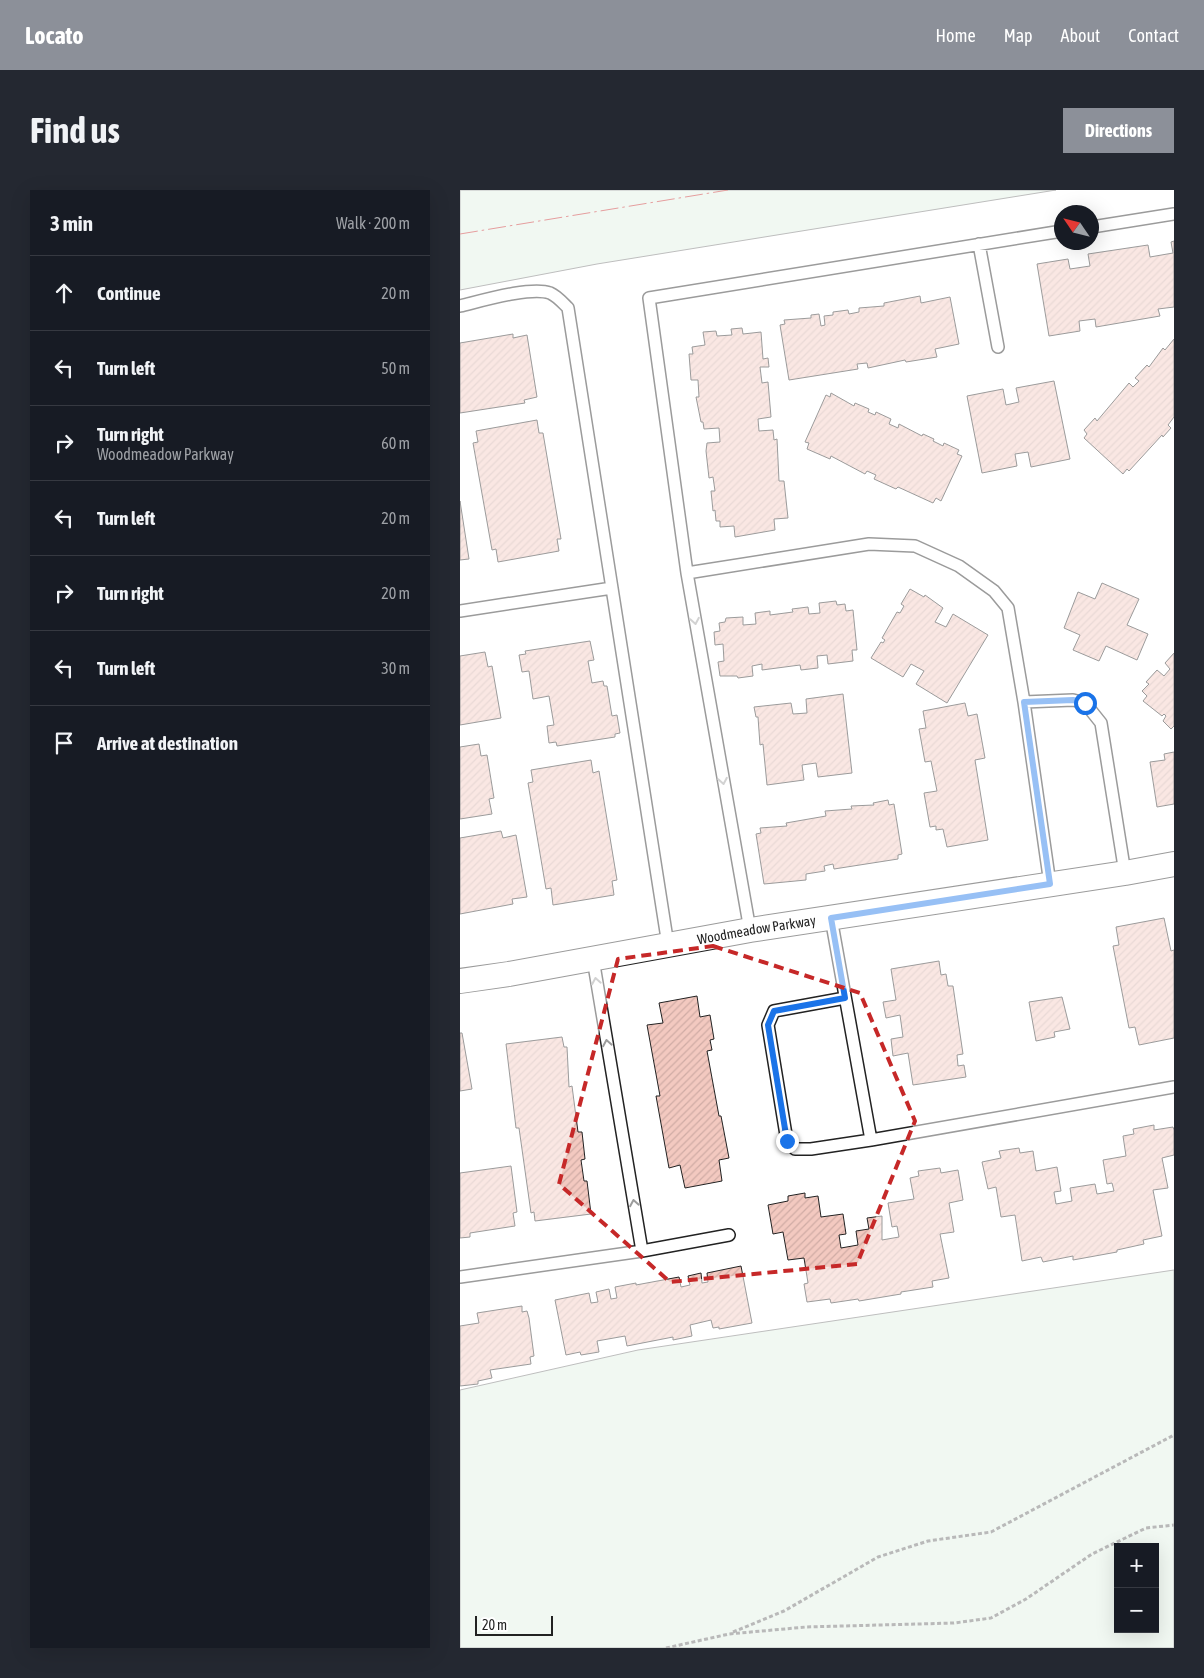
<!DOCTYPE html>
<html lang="en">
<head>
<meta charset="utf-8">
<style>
	:root { --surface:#171b24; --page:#242831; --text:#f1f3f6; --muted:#9ea1a6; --line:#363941; --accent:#8c9099 }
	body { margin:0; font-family:"Asap Condensed",sans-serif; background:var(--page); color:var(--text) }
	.controls { position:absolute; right:15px; bottom:15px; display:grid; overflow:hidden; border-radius:0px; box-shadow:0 5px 20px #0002 }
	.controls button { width:45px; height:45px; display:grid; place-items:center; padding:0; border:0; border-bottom:1px solid var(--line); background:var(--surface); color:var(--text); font:25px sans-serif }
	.compass { position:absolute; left:594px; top:15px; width:45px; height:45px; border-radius:50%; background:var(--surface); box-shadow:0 5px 20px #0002; rotate:305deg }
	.scale { position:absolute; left:15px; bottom:12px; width:78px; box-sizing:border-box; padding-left:5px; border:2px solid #222; border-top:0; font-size:14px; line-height:18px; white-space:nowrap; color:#222; -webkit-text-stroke:4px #fff; paint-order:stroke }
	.stop { position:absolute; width:15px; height:15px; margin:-11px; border:4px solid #1a73e8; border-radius:50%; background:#fff }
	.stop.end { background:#1a73e8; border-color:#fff; box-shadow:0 1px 5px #0008 }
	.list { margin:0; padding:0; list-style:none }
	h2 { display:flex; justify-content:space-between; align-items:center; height:65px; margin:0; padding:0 20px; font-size:21px }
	h2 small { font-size:16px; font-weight:400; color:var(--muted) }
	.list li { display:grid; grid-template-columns:32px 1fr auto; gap:15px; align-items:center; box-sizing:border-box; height:75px; padding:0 20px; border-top:1px solid var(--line) }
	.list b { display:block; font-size:19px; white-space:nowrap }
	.list p { margin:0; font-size:16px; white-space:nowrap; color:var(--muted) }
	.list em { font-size:16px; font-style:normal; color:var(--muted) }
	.icon { flex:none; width:28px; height:28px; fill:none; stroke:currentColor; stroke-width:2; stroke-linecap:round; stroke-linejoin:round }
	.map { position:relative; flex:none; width:714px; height:1458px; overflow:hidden; border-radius:0px }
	header { display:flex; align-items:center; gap:30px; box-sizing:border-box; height:70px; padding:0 25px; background:var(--accent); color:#fff }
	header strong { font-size:24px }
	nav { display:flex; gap:28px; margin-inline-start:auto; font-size:18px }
	.intro { display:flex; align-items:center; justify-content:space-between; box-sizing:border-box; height:120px; padding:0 30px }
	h1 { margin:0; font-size:35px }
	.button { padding:12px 22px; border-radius:0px; background:var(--accent); color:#fff; font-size:18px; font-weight:700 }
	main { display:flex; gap:30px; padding:0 30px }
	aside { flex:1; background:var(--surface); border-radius:0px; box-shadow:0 5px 20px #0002 }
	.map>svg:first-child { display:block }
	.green { fill:#e0efe3; stroke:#6f6f6f; fill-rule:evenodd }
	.building { fill:url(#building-hatch); stroke:#222 }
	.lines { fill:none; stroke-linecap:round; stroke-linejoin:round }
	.lane-casing { stroke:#222; stroke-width:14 }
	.street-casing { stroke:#222; stroke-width:26 }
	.path { stroke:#646464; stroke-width:3; stroke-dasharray:4 2.5; stroke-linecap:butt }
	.lane { stroke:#fff; stroke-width:11 }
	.street { stroke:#fff; stroke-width:24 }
	.power { stroke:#c62828; stroke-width:1; stroke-dasharray:18 4 2.5 4; stroke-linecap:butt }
	.oneway { stroke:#9c9c9c }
	.route { stroke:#1a73e8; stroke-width:6 }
	.marked { fill:none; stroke:#c62828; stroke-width:4; stroke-dasharray:10 6; stroke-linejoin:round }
	.labels { text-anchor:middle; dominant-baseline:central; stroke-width:4; stroke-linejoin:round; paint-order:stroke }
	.street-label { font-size:14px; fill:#222; stroke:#fff }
</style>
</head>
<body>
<header>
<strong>Locato</strong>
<nav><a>Home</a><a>Map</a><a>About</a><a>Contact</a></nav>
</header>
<div class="intro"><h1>Find us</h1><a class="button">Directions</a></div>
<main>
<aside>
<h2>3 min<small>Walk · 200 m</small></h2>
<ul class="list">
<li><svg class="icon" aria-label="ahead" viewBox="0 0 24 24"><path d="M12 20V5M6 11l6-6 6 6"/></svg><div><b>Continue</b></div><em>20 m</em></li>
<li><svg class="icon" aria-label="left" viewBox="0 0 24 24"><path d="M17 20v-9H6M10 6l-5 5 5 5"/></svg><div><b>Turn left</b></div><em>50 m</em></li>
<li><svg class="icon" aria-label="right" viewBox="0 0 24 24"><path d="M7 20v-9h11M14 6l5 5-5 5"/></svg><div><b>Turn right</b><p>Woodmeadow Parkway</p></div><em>60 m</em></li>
<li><svg class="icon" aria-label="left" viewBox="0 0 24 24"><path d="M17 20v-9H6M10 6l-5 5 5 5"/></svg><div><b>Turn left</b></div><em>20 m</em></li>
<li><svg class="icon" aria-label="right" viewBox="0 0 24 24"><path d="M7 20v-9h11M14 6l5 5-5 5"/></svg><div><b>Turn right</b></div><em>20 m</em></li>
<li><svg class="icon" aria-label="left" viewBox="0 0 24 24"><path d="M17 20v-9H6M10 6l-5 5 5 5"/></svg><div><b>Turn left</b></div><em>30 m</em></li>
<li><svg class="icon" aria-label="arrive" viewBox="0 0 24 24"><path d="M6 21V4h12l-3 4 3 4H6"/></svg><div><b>Arrive at destination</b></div></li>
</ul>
</aside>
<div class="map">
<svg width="714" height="1458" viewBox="0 0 714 1458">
	<defs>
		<pattern id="building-hatch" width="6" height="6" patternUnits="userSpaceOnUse" patternTransform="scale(1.25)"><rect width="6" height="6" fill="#f3c9c0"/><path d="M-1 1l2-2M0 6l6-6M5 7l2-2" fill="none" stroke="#d0aca5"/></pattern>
	</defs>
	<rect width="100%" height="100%" fill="#fff"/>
	<path class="green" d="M0 0H596L137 74 0 100Z
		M714 1080V1458H0V1200L178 1160ZM658 1357H695V1439H658Z"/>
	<path class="building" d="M714 51V117L698 119 700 126 636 137 635 129 619 131 620 141 589 146 577 74 608 69 610 79 630 76 628 64 688 55 690 67 713 63 711 52Z
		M460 106 461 113 490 107 499 154 475 159 477 167 446 172 445 170 408 178 407 173 397 174 398 179 329 190 320 135 325 134 324 130 351 128V125L359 124 361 136 365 135 364 126 373 125V122L388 120 389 124 399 122V118L424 116V113Z
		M282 138 283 144 301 142 303 169 308 168 309 177H300L302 193 308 192 311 227 298 229 299 241 313 240 314 250 317 249 319 291H324L328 328 314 329 315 340 275 347 274 336 260 337V331H256L255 320 253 321 251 301H255L253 287 249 288 246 261 247 253 260 252 259 238 244 239 243 232H241L236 207H239L238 190H231L229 164H233L232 157 245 155 243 142 256 141 257 146 272 145 271 139Z
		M53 144V148L67 145 77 207 64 210 65 213 0 223V153Z
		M714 149V227L708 235 711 238 703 247 702 245 669 281 667 279 663 284 624 248 627 244 624 240 635 228 637 231 669 193 673 197 679 191 675 188 687 175 689 177 703 158 705 160Z
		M594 191 610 269 571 277 568 262 555 264 557 276 522 283 507 206 543 199 546 215 559 212 556 198Z
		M371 203 394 216 395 213 409 219 408 222 415 225 416 222 431 229 429 234 438 238 439 234 462 246 463 244 474 249 473 251 483 256 484 253 499 260 497 264 502 266 481 311 476 308 473 313 438 297 436 299 414 289 416 285 407 281 405 284 371 266 370 269 347 259 349 253 345 252 366 205 370 207Z
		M77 230 79 243H83L101 349H97L99 361 38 372 36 359 32 360 13 253 18 252 16 241Z
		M0 311 9 369 0 370Z
		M642 393 679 409 667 435 688 444 677 470 646 456 639 471 613 460 620 445 604 438 618 402 635 409Z
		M450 399 464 407 465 405 483 418 475 432 486 437 493 424 528 445 487 513 456 494 464 481 451 474 443 487 411 468 421 452 423 453 425 450 422 448 437 422 440 423 444 416 441 414Z
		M376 411 377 415 385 414 386 421 393 420 397 460H392L393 471 368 474 367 465 357 466 358 478 341 480 340 475 302 480V474L292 476 293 486 278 488 277 486H260L258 472 264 471 263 454 255 455 254 442 260 441 259 433 265 432 266 428 283 427V435L296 434 295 423 310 421V425L333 422 332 419 348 417 349 424 360 423 359 413Z
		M130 451 134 470 128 471 132 493 143 491 144 496H147L152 526 157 525 160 543 155 544V547L97 556 96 552 89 553 87 536 94 535 89 506 73 509 69 481 62 482 59 465 66 464 65 461Z
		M25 462 28 477 32 476 41 528 0 535V466Z
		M714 463V536L711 539 703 531 706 526 704 524 702 526 683 511 687 506 682 501 689 494 686 492 697 480 704 486 710 479 705 473Z
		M383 504 392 583 358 587 356 573 342 575 344 590 307 595 303 554 300 555 298 527H296L294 517 331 513 333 524 347 523 346 509Z
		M505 513 508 526 517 524 525 568 515 570 528 650 487 657 483 639 476 640V636L470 637 464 603 477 601 471 571 465 572 459 539 466 538 463 521Z
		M19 554 21 566 27 565 34 608 29 609 32 624 0 629V557Z
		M714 562V614L697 617 690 572 705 570 704 564Z
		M131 570 133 583 139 581 157 690 152 691 154 705 93 715 91 698 86 699 68 593 73 592 71 580Z
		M428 610 429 615 434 614 442 664 438 665V669L374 679 373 674 364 676 365 681 346 684V690L304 694 296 644 301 643 300 638 327 636 326 633 366 626 365 621 392 619 391 616 414 615 413 613Z
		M41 641 43 648 56 645 67 707 52 709 53 714 0 724V648Z
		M704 728 711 761 714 760V848L679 855 675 837 669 838 653 756 659 755 656 737Z
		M479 771 481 785 486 784 488 796H493L503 864 497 865 498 876 504 875 506 887 453 895 448 863 433 866 431 849 443 847 440 825 426 828 423 812 436 810 431 779Z
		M237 806 240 827 250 825 254 849 250 850 252 860 247 861 259 926H261L269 968 259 970 262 991 225 998 220 975 209 978 196 906H200L187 835 203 833 199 813Z
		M602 807 610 839 594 842 595 847 576 851 569 812Z
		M0 843H2L12 899 0 901Z
		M102 847 104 857H107L109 897 112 896 118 942H122L125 969 121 970 124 991H127L131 1024 75 1031 74 1022 71 1023 59 938H56L46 854Z
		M694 935V940L713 937 714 940V965L702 968 708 998 693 1000 702 1046 683 1050 684 1054 657 1060V1062L613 1070V1066L583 1072 581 1067 562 1071 555 1025 541 1027 536 997 528 999 522 972 541 968 539 961 559 958 560 963 573 961 576 981 597 977 601 1001 594 1002 596 1014 612 1011 610 998 635 994 637 1004 654 1001 652 993 647 994 643 970 666 966 663 946 674 944 673 939Z
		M51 976 57 1022 53 1023 55 1036 10 1043V1047L0 1048V983Z
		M480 978 481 983 498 980 503 1010 489 1013 494 1042 480 1044 489 1088 472 1091 473 1097 441 1102V1104L399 1111 398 1109 371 1113 370 1109 347 1112 344 1094 348 1093 344 1068 328 1070 323 1042 313 1044 308 1015 328 1011V1006L345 1003V1008L358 1006 361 1027 383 1024 386 1044 379 1045 381 1058 398 1055 396 1041 409 1039 407 1028 422 1026V1050L439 1047 437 1036 432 1037 428 1013 454 1009 450 988 459 986 458 981Z
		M281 1076 292 1133 259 1139V1137L253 1138 251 1130 230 1135 232 1146 213 1150V1147L167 1156 165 1146 137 1151 139 1162 121 1165 120 1162 106 1165 95 1110 129 1103 131 1113 138 1112 136 1102 149 1099 151 1109 157 1108 155 1097 176 1093V1095L219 1087 221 1097 230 1095 228 1086 241 1083 242 1093 248 1092 247 1083Z
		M62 1116V1122L67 1121 69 1128 74 1166 70 1167 71 1174 30 1180 32 1188 18 1191V1194L0 1196V1136L19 1133 17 1123Z"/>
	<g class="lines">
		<g class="lane-casing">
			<path id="lane" d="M632 37 714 24
				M519 54 538 157
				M0 116C21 111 71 96 90 103 97 106 102 112 108 118L208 755
				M227 383 409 354 455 356 499 376 534 401 548 418 564 512 590 694
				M0 421 152 398
				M564 512 613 510 625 513 641 533 665 683
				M371 728 411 950 714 897
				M290 740 227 383 189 108 602 41
				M133 769 182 1061
				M385 808 314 821 308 835 327 951 335 959H351L411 950
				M0 1087 182 1061 269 1045"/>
		</g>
		<g class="street-casing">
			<g id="street">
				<path id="s1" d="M0 791 49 784 290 740 665 683 714 674"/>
			</g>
		</g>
		<path class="path" d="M273 1442 324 1421 418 1367 468 1351 531 1342 714 1245
			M206 1458 269 1444 346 1437 494 1433 531 1428 566 1409 632 1364 686 1338 714 1335"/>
		<use href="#lane" class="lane"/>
		<use href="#street" class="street"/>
		<path class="power" d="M0 44 268 0"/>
	</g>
	<defs><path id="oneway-chevron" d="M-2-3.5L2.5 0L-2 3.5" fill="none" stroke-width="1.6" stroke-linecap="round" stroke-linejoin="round" transform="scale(1.25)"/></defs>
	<g class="oneway">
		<use href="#oneway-chevron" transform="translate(235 431) rotate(80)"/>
		<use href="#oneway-chevron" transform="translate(263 591) rotate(80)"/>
		<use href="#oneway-chevron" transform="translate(136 791) rotate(-100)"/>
		<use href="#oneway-chevron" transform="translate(147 853) rotate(-100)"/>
		<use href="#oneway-chevron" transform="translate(174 1013) rotate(-100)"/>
	</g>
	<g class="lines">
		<path class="route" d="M327 951 308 835 314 821 385 808 371 728 590 694 564 512 613 510 625 513"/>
	</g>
	<path d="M0 0H714V1458H0ZM253 756 400 803 455 931 397 1074 210 1092 99 994 158 769Z" fill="#fff" fill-opacity=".55" fill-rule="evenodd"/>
	<path class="marked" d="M253 756 400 803 455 931 397 1074 210 1092 99 994 158 769Z"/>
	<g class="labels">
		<g class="street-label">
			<text stroke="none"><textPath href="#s1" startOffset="301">Woodmeadow Parkway</textPath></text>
		</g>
	</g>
</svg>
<div class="controls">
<button>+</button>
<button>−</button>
</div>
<svg class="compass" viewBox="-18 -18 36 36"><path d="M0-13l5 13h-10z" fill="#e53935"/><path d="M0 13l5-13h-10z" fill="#9ea1a6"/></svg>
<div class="scale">20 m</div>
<div class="stop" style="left:625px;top:513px"></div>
<div class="stop end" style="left:327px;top:951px"></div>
</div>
</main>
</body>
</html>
